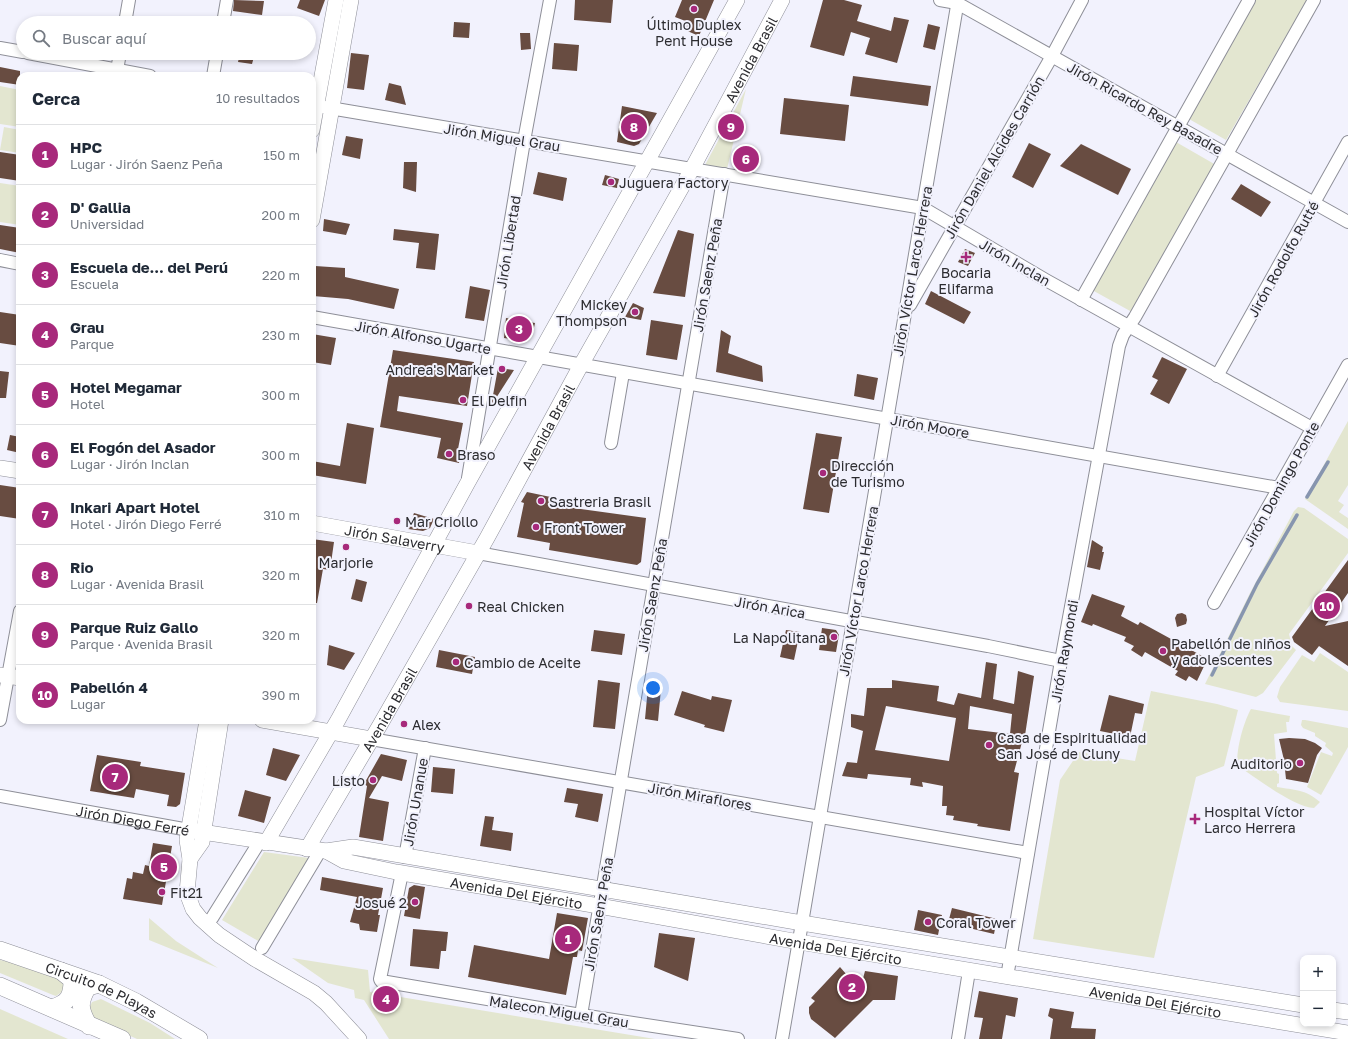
<!DOCTYPE html>
<html lang="es">
<head>
<meta charset="utf-8">
<style>
	:root { --surface:#fff; --page:#f2f2f3; --text:#1f2937; --muted:#747a83; --line:#e0e1e3; --accent:#a7297b }
	body { margin:0; font-family:"Golos Text",sans-serif; background:var(--page); color:var(--text) }
	.controls { position:absolute; right:12px; bottom:12px; display:grid; overflow:hidden; border-radius:8px; box-shadow:0 2px 6px #0003 }
	.controls button { width:36px; height:36px; display:grid; place-items:center; padding:0; border:0; border-bottom:1px solid var(--line); background:var(--surface); color:var(--text); font:20px sans-serif }
	.you { position:absolute; left:653px; top:688px; width:14px; height:14px; margin:-10px; border:3px solid #fff; border-radius:50%; background:#1a73e8; box-shadow:0 0 0 6px #1a73e833 }
	.badge { display:grid; place-items:center; width:26px; height:26px; border-radius:50%; background:var(--accent); color:#fff; font-size:13px; font-weight:700 }
	.pin { position:absolute; translate:-50% -50%; border:2px solid #fff; box-shadow:0 1px 4px #0006 }
	.list { margin:0; padding:0; list-style:none }
	h2 { display:flex; justify-content:space-between; align-items:center; height:52px; margin:0; padding:0 16px; font-size:17px }
	h2 small { font-size:13px; font-weight:400; color:var(--muted) }
	.list li { display:grid; grid-template-columns:26px 1fr auto; gap:12px; align-items:center; box-sizing:border-box; height:60px; padding:0 16px; border-top:1px solid var(--line) }
	.list b { display:block; font-size:15px; white-space:nowrap }
	.list p { margin:0; font-size:13px; white-space:nowrap; color:var(--muted) }
	.list em { font-size:13px; font-style:normal; color:var(--muted) }
	.icon { flex:none; width:22px; height:22px; fill:none; stroke:currentColor; stroke-width:2; stroke-linecap:round; stroke-linejoin:round }
	.map { position:relative; flex:none; width:1348px; height:1039px; overflow:hidden }
	.search { position:absolute; background:var(--surface); box-shadow:0 2px 6px #0003; left:16px; top:16px; width:300px; height:44px; display:flex; align-items:center; gap:10px; box-sizing:border-box; padding:0 14px; border-radius:22px; color:var(--muted); font-size:15px }
	.panel { position:absolute; background:var(--surface); box-shadow:0 2px 6px #0003; left:16px; top:72px; width:300px; height:652px; border-radius:12px }
	.map>svg:first-child { display:block }
	.green { fill:#e3e6d0 }
	.lines { fill:none; stroke-linecap:round; stroke-linejoin:round }
	.stream { stroke:#8795af; stroke-width:3.5 }
	.building { fill:#684c41; fill-rule:evenodd }
	.minor-casing { stroke:#8e8f98; stroke-width:14 }
	.major-casing { stroke:#8e8f98; stroke-width:16 }
	.highway-casing { stroke:#8e8f98; stroke-width:18 }
	.minor { stroke:#fff; stroke-width:12 }
	.major { stroke:#fff; stroke-width:15 }
	.highway { stroke:#fff; stroke-width:17 }
	.poi-dot { fill:#a7297b; stroke:#f2f2fd; stroke-width:1.5 }
	.labels { text-anchor:middle; dominant-baseline:central; stroke-width:4; stroke-linejoin:round; paint-order:stroke }
	.poi-label { font-size:14px; fill:#2c2c30; stroke:#f2f2fd; text-anchor:start }
	.street-label { font-size:14px; fill:#2c2c30; stroke:#f2f2fd }
</style>
</head>
<body>
<div class="map">
<svg width="1348" height="1039" viewBox="0 0 1348 1039">
	<rect width="100%" height="100%" fill="#f2f2fd"/>
	<path class="green" d="M1256 0H1307L1226 140 1189 119Z
		M0 86 20 90V127L0 124Z
		M746 89 727 169 705 165Z
		M4 127 20 130V153L0 150Z
		M1176 142 1216 165 1132 312 1092 290Z
		M0 183 20 186V225L0 222Z
		M1348 421V485L1338 501 1344 505 1339 512 1348 518V529L1305 499Z
		M1298 507 1304 508 1348 539V553L1289 634 1292 646 1296 650 1263 693 1256 697 1205 684 1250 593 1294 511Z
		M1320 653 1348 672V711L1280 702 1277 697 1280 687 1302 655 1314 662Z
		M1151 691 1217 704 1238 710 1224 766 1196 777 1154 958 1033 939 1060 780 1079 752 1135 761Z
		M1251 709 1290 716 1289 722H1286L1287 732 1274 734 1277 773 1279 774V783L1277 784V787C1294 790 1305 789 1320 802L1314 808C1295 808 1255 777 1238 766 1235 752 1244 721 1251 709Z
		M1302 720H1305L1348 728V747L1321 795 1307 787 1321 752 1332 756 1333 753 1325 746 1326 743 1315 736V733L1303 728 1301 725Z
		M264 852 309 858 260 942 222 920Z
		M149 918 176 941 218 968 149 940Z
		M292 958 368 970 370 992 655 1039H389L364 1000 355 998 354 990 328 983Z
		M0 960 21 964 58 976 65 983 62 992 56 996 53 995 0 973Z
		M101 999 150 1023 175 1039H137L98 1021 94 1018 89 1008 92 1002Z
		M0 1009 68 1039H0Z"/>
	<g class="lines">
		<path class="stream" d="M1307 497 1328 462
			M1212 675 1257 584 1297 515"/>
	</g>
	<path class="building" d="M234 0 264 1 262 15 233 11Z
		M300 0H325L319 16 297 8Z
		M575 0H613L611 23 574 20Z
		M682 0H714L699 36 685 30 688 22 675 17Z
		M823 0H844L862 5 857 21 891 31 894 17 909 20 897 63 865 54 870 38 851 32 844 56 810 47Z
		M454 22 470 23 469 38 453 37Z
		M928 24 940 27 935 50 923 47Z
		M520 33H530L531 49 521 50Z
		M554 43 579 45 577 71 552 69Z
		M240 53H255L252 64 238 62Z
		M351 53 369 55 364 90 347 88Z
		M0 67 20 71V85L0 82Z
		M853 76 931 86 928 106 850 96Z
		M389 83 401 86 406 105 385 100Z
		M784 98 849 105 845 141 780 134Z
		M622 106 657 113 639 144 634 146 617 142Z
		M346 136 363 139 360 159 342 155Z
		M1029 143 1051 154 1033 188 1012 177Z
		M1081 144 1131 169 1118 195 1060 166Z
		M0 152 20 155V181L0 178Z
		M742 153 754 156 751 165 739 162Z
		M404 162H417L416 192 403 188Z
		M538 172 567 178 563 201 533 194Z
		M605 175 619 179 617 188 602 185Z
		M1241 184 1271 202 1261 217 1231 199Z
		M324 219 350 224 346 235 323 231Z
		M0 225 20 228V253L0 249Z
		M394 229 439 234 435 270 416 268 419 243 393 240Z
		M678 230 694 234 685 297 653 293Z
		M965 249 975 253 968 266 958 262Z
		M315 266 345 268V277L399 289 394 309 348 299 313 296Z
		M470 286 490 290 484 321 465 318Z
		M931 291 971 312 964 324 925 304Z
		M633 303 644 308 641 320 625 317Z
		M0 312 20 315V346L0 343Z
		M506 318 535 323 532 336 527 341 504 338Z
		M651 320 683 325 677 360 646 355Z
		M721 330 731 336 728 353 762 366 763 382 716 372Z
		M312 334 336 338 331 365 312 362Z
		M393 350 474 362 467 406 399 396 397 411 463 423 458 449 461 450 459 463 437 458 441 438 380 427Z
		M1162 357 1187 369 1169 404 1150 394 1158 380 1152 377Z
		M498 368 514 370 491 406Z
		M0 371 9 372 6 398H0Z
		M857 374 878 378 874 400 854 396Z
		M347 423 374 428 366 484 312 475V461L340 466Z
		M816 433 842 437 829 513 803 509Z
		M10 435 20 437V453L7 450Z
		M0 485 20 488V519L0 516Z
		M527 492 560 499 559 506 646 518 641 562 637 565 549 550 550 543 517 537 524 503 521 502Z
		M414 513 434 519 430 528 423 531 408 529Z
		M312 539 334 542 330 570 323 569 317 603H312Z
		M1092 540 1103 547 1102 552H1104L1100 570 1087 567Z
		M1348 560V593L1325 626 1348 621V666L1319 646 1312 655 1294 642 1292 637Z
		M356 579 367 582 362 602 351 599Z
		M1092 594 1125 606 1121 616 1138 625 1140 622 1204 657 1202 660 1206 662 1197 681 1189 676 1186 681 1175 675 1178 671 1145 652 1142 657 1131 650 1134 646 1124 641 1126 637 1093 624 1092 626 1081 622Z
		M1182 613 1186 615 1187 620 1186 624 1177 627 1175 618 1177 614Z
		M822 628 836 630 839 635 836 652 819 650Z
		M594 630 625 634 622 655 591 651Z
		M786 630 800 632 794 660 780 657Z
		M329 645 355 653 344 670 327 665Z
		M439 650 475 657 472 674 436 667Z
		M986 662 997 664 993 699 1014 704 1018 671 1034 676 1024 742H1022L1014 772 1019 773 1010 831 977 826 978 824 953 820 954 816 946 815 947 806H942L943 786 922 782 923 787 910 785 911 778 868 774 867 779 842 776 847 762 857 763 863 731 851 727V714L864 716 867 688H892V680L939 686 937 701 954 705 958 693 981 698ZM886 706 956 718 949 761 875 750ZM970 706 1012 714 1010 734 968 729Z
		M598 680 620 683 615 729 593 727Z
		M648 687 661 689 658 721 645 719Z
		M682 691 711 700 712 696 732 700 724 732 704 727 705 725 674 715Z
		M1109 695 1144 704 1142 714 1135 713 1130 737 1100 731Z
		M1289 738 1305 739 1315 743 1322 748 1317 755 1308 783 1286 779 1284 760 1279 739Z
		M273 748 300 755 286 781 266 775Z
		M381 754 407 760 402 781 382 776 369 798 389 802 383 841 359 837 367 786 364 784Z
		M97 755 141 762 140 766 185 773 180 804 176 807 167 806 169 795 136 789 134 798 90 791Z
		M433 767 455 769 453 794 431 792Z
		M567 788 603 794 598 822 575 817 578 804 564 802Z
		M245 790 271 797 264 823 238 816Z
		M485 816 494 817 492 830 513 833 511 851 480 846Z
		M153 843 172 846 162 905 123 899 127 878 132 879 133 872 143 874 145 865 149 866Z
		M322 877 383 888 378 915H380L377 932 360 930 359 924 350 922 357 897 320 890Z
		M414 885 425 887 420 919 404 916 409 888Z
		M952 908 997 919 994 934 948 923Z
		M918 910 942 915 938 935 914 930Z
		M557 913 588 918 582 951 578 950 577 957H573L566 995 468 977 474 945 549 959Z
		M413 929 448 932 446 951H441L439 969 410 966Z
		M659 933 695 938 688 981 654 967Z
		M840 967 860 990 865 971 898 976 895 1000H873L835 1038 811 1019 809 1013V1007L815 1001 811 998Z
		M373 991 382 993 380 1001 372 1000Z
		M979 991 1018 998 1015 1017 1006 1015 1002 1039H979L983 1018 974 1017Z
		M1050 1008 1074 1012 1071 1028 1096 1029 1095 1039H1050L1053 1019 1048 1016Z"/>
	<g class="lines">
		<g class="minor-casing">
			<g id="minor">
				<path d="M940 0 957 3 1348 222"/>
				<path d="M125 23 129 0"/>
				<path d="M223 23 227 0"/>
				<path d="M0 48 23 52"/>
				<path d="M28 53 150 76"/>
				<path d="M116 76 120 53"/>
				<path d="M213 76 217 53"/>
				<path d="M312 105 923 208 1044 279 1312 428"/>
				<path d="M0 260 20 264"/>
				<path d="M1081 300 1249 0"/>
				<path d="M910 305 1052 56 1082 0"/>
				<path d="M312 317 1279 488"/>
				<path d="M1217 376 1348 142"/>
				<path d="M611 443 623 373"/>
				<path d="M468 478 524 141 550 0"/>
				<path d="M478 553 988 646 1061 661"/>
				<path d="M1214 603 1348 365"/>
				<path d="M0 720 20 611"/>
				<path d="M371 739 1028 853"/>
				<path id="s1" d="M0 796 189 830"/>
				<path d="M405 857 425 748"/>
				<path d="M402 873 380 979 381 981 581 1015 738 1039"/>
				<path d="M212 918 260 841"/>
				<path d="M262 948 320 851"/>
				<path d="M1007 977 1061 661 1119 346 1123 335 1135 317 1314 0"/>
				<path d="M581 1015 724 174"/>
				<path d="M782 1039 802 923 958 0"/>
				<path d="M958 1039 969 971"/>
			</g>
		</g>
		<g class="major-casing">
			<g id="major">
				<path d="M312 130 336 0"/>
				<path d="M312 220 351 0"/>
				<path d="M0 468 20 471"/>
				<path id="s2" d="M312 523 478 553"/>
				<path d="M0 675 20 678"/>
				<path d="M207 720 187 840 190 859 187 893 193 909 200 918 219 935 255 959 314 993 326 1003 359 1039"/>
				<path d="M262 720 371 739"/>
				<path d="M189 830 326 851 353 847 802 923 1303 1005"/>
				<path d="M266 843 338 720 467 484 737 0"/>
				<path id="s3" d="M307 849 380 725 487 538 581 365 692 169 782 0"/>
				<path id="s4" d="M326 851 344 861 396 872 599 906 799 942 1348 1033"/>
				<path d="M190 859 202 842 221 720"/>
				<path d="M1333 1010 1348 1012"/>
			</g>
		</g>
		<g class="highway-casing">
			<g id="highway">
				<path id="s5" d="M0 950 99 984 136 1002 199 1039"/>
				<path d="M0 986 122 1039"/>
				<path d="M52 1008C68 1003 72 997 72 980L61 971"/>
				<path d="M89 1026C80 1010 78 1003 88 987L99 984"/>
			</g>
		</g>
		<use href="#minor" class="minor"/>
		<use href="#major" class="major"/>
		<use href="#highway" class="highway"/>
	</g>
	<g class="poi-dot">
		<circle cx="694" cy="9" r="4"/>
		<circle cx="611" cy="182" r="4"/>
		<path d="M964 251h4v4h4v4h-4v4h-4v-4h-4v-4h4z"/>
		<circle cx="635" cy="312" r="4"/>
		<circle cx="502" cy="369" r="4"/>
		<circle cx="463" cy="400" r="4"/>
		<circle cx="449" cy="454" r="4"/>
		<circle cx="823" cy="473" r="4"/>
		<circle cx="541" cy="501" r="4"/>
		<circle cx="397" cy="521" r="4"/>
		<circle cx="536" cy="527" r="4"/>
		<circle cx="346" cy="547" r="4"/>
		<circle cx="469" cy="606" r="4"/>
		<circle cx="834" cy="637" r="4"/>
		<circle cx="1163" cy="651" r="4"/>
		<circle cx="456" cy="662" r="4"/>
		<circle cx="404" cy="724" r="4"/>
		<circle cx="989" cy="745" r="4"/>
		<circle cx="1300" cy="763" r="4"/>
		<circle cx="373" cy="780" r="4"/>
		<path d="M1193 813h4v4h4v4h-4v4h-4v-4h-4v-4h4z"/>
		<circle cx="162" cy="892" r="4"/>
		<circle cx="415" cy="902" r="4"/>
		<circle cx="928" cy="922" r="4"/>
	</g>
	<g class="labels">
		<g class="poi-label">
			<text x="694" y="24" text-anchor="middle">Último Duplex<tspan x="694" dy="16">Pent House</tspan></text>
			<text x="619" y="182">Juguera Factory</text>
			<text x="966" y="272" text-anchor="middle">Bocaria<tspan x="966" dy="16">Elifarma</tspan></text>
			<text x="627" y="304" text-anchor="end">Mickey<tspan x="627" dy="16">Thompson</tspan></text>
			<text x="494" y="369" text-anchor="end">Andrea's Market</text>
			<text x="471" y="400">El Delfin</text>
			<text x="457" y="454">Braso</text>
			<text x="831" y="465">Dirección<tspan x="831" dy="16">de Turismo</tspan></text>
			<text x="549" y="501">Sastreria Brasil</text>
			<text x="405" y="521">Mar Criollo</text>
			<text x="544" y="527">Front Tower</text>
			<text x="346" y="562" text-anchor="middle">Marjorie</text>
			<text x="477" y="606">Real Chicken</text>
			<text x="826" y="637" text-anchor="end">La Napolitana</text>
			<text x="1171" y="643">Pabellón de niños<tspan x="1171" dy="16">y adolescentes</tspan></text>
			<text x="464" y="662">Cambio de Aceite</text>
			<text x="412" y="724">Alex</text>
			<text x="997" y="737">Casa de Espiritualidad<tspan x="997" dy="16">San José de Cluny</tspan></text>
			<text x="1292" y="763" text-anchor="end">Auditorio</text>
			<text x="365" y="780" text-anchor="end">Listo</text>
			<text x="1204" y="811">Hospital Víctor<tspan x="1204" dy="16">Larco Herrera</tspan></text>
			<text x="170" y="892">Fit21</text>
			<text x="407" y="902" text-anchor="end">Josué 2</text>
			<text x="936" y="922">Coral Tower</text>
		</g>
		<g class="street-label">
			<text stroke="none"><textPath href="#s3" startOffset="906">Avenida Brasil</textPath></text>
			<text transform="translate(1145 108) rotate(29)">Jirón Ricardo Rey Basadre</text>
			<text transform="translate(502 137) rotate(9)">Jirón Miguel Grau</text>
			<text transform="translate(994 157) rotate(-60)">Jirón Daniel Alcides Carrión</text>
			<text transform="translate(508 242) rotate(-81)">Jirón Libertad</text>
			<text transform="translate(1283 259) rotate(-61)">Jirón Rodolfo Rutté</text>
			<text transform="translate(1015 262) rotate(30)">Jirón Inclan</text>
			<text transform="translate(912 271) rotate(-80)">Jirón Víctor Larco Herrera</text>
			<text transform="translate(707 275) rotate(-80)">Jirón Saenz Peña</text>
			<text transform="translate(423 337) rotate(10)">Jirón Alfonso Ugarte</text>
			<text stroke="none"><textPath href="#s3" startOffset="486">Avenida Brasil</textPath></text>
			<text transform="translate(930 426) rotate(10)">Jirón Moore</text>
			<text transform="translate(1281 484) rotate(-61)">Jirón Domingo Ponte</text>
			<text stroke="none"><textPath href="#s2" startOffset="84">Jirón Salaverry</textPath></text>
			<text transform="translate(858 591) rotate(-80)">Jirón Víctor Larco Herrera</text>
			<text transform="translate(652 595) rotate(-80)">Jirón Saenz Peña</text>
			<text transform="translate(770 607) rotate(10)">Jirón Arica</text>
			<text transform="translate(1064 651) rotate(-80)">Jirón Raymondi</text>
			<text stroke="none"><textPath href="#s3" startOffset="162">Avenida Brasil</textPath></text>
			<text transform="translate(700 796) rotate(10)">Jirón Miraflores</text>
			<text transform="translate(415 802) rotate(-80)">Jirón Unanue</text>
			<text stroke="none"><textPath href="#s1" startOffset="135">Jirón Diego Ferré</textPath></text>
			<text stroke="none"><textPath href="#s4" startOffset="196">Avenida Del Ejército</textPath></text>
			<text transform="translate(598 914) rotate(-80)">Jirón Saenz Peña</text>
			<text stroke="none"><textPath href="#s4" startOffset="520">Avenida Del Ejército</textPath></text>
			<text stroke="none"><textPath href="#s5" startOffset="109">Circuito de Playas</textPath></text>
			<text stroke="none"><textPath href="#s4" startOffset="844">Avenida Del Ejército</textPath></text>
			<text transform="translate(559 1011) rotate(9)">Malecon Miguel Grau</text>
		</g>
	</g>
</svg>
<div class="controls">
<button>+</button>
<button>−</button>
</div>
<div class="you"></div>
<div class="pin badge" style="left:568px;top:939px">1</div>
<div class="pin badge" style="left:852px;top:987px">2</div>
<div class="pin badge" style="left:519px;top:329px">3</div>
<div class="pin badge" style="left:386px;top:999px">4</div>
<div class="pin badge" style="left:164px;top:867px">5</div>
<div class="pin badge" style="left:746px;top:159px">6</div>
<div class="pin badge" style="left:115px;top:777px">7</div>
<div class="pin badge" style="left:634px;top:127px">8</div>
<div class="pin badge" style="left:731px;top:127px">9</div>
<div class="pin badge" style="left:1327px;top:606px">10</div>
<div class="search"><svg class="icon" aria-label="search" viewBox="0 0 24 24"><circle cx="10" cy="10" r="6"/><path d="M15 15l6 6"/></svg>Buscar aquí</div>
<section class="panel">
<h2>Cerca<small>10 resultados</small></h2>
<ul class="list">
<li><span class="badge">1</span><div><b>HPC</b><p>Lugar · Jirón Saenz Peña</p></div><em>150 m</em></li>
<li><span class="badge">2</span><div><b>D' Gallia</b><p>Universidad</p></div><em>200 m</em></li>
<li><span class="badge">3</span><div><b>Escuela de... del Perú</b><p>Escuela</p></div><em>220 m</em></li>
<li><span class="badge">4</span><div><b>Grau</b><p>Parque</p></div><em>230 m</em></li>
<li><span class="badge">5</span><div><b>Hotel Megamar</b><p>Hotel</p></div><em>300 m</em></li>
<li><span class="badge">6</span><div><b>El Fogón del Asador</b><p>Lugar · Jirón Inclan</p></div><em>300 m</em></li>
<li><span class="badge">7</span><div><b>Inkari Apart Hotel</b><p>Hotel · Jirón Diego Ferré</p></div><em>310 m</em></li>
<li><span class="badge">8</span><div><b>Rio</b><p>Lugar · Avenida Brasil</p></div><em>320 m</em></li>
<li><span class="badge">9</span><div><b>Parque Ruiz Gallo</b><p>Parque · Avenida Brasil</p></div><em>320 m</em></li>
<li><span class="badge">10</span><div><b>Pabellón 4</b><p>Lugar</p></div><em>390 m</em></li>
</ul>
</section>
</div>
</body>
</html>
